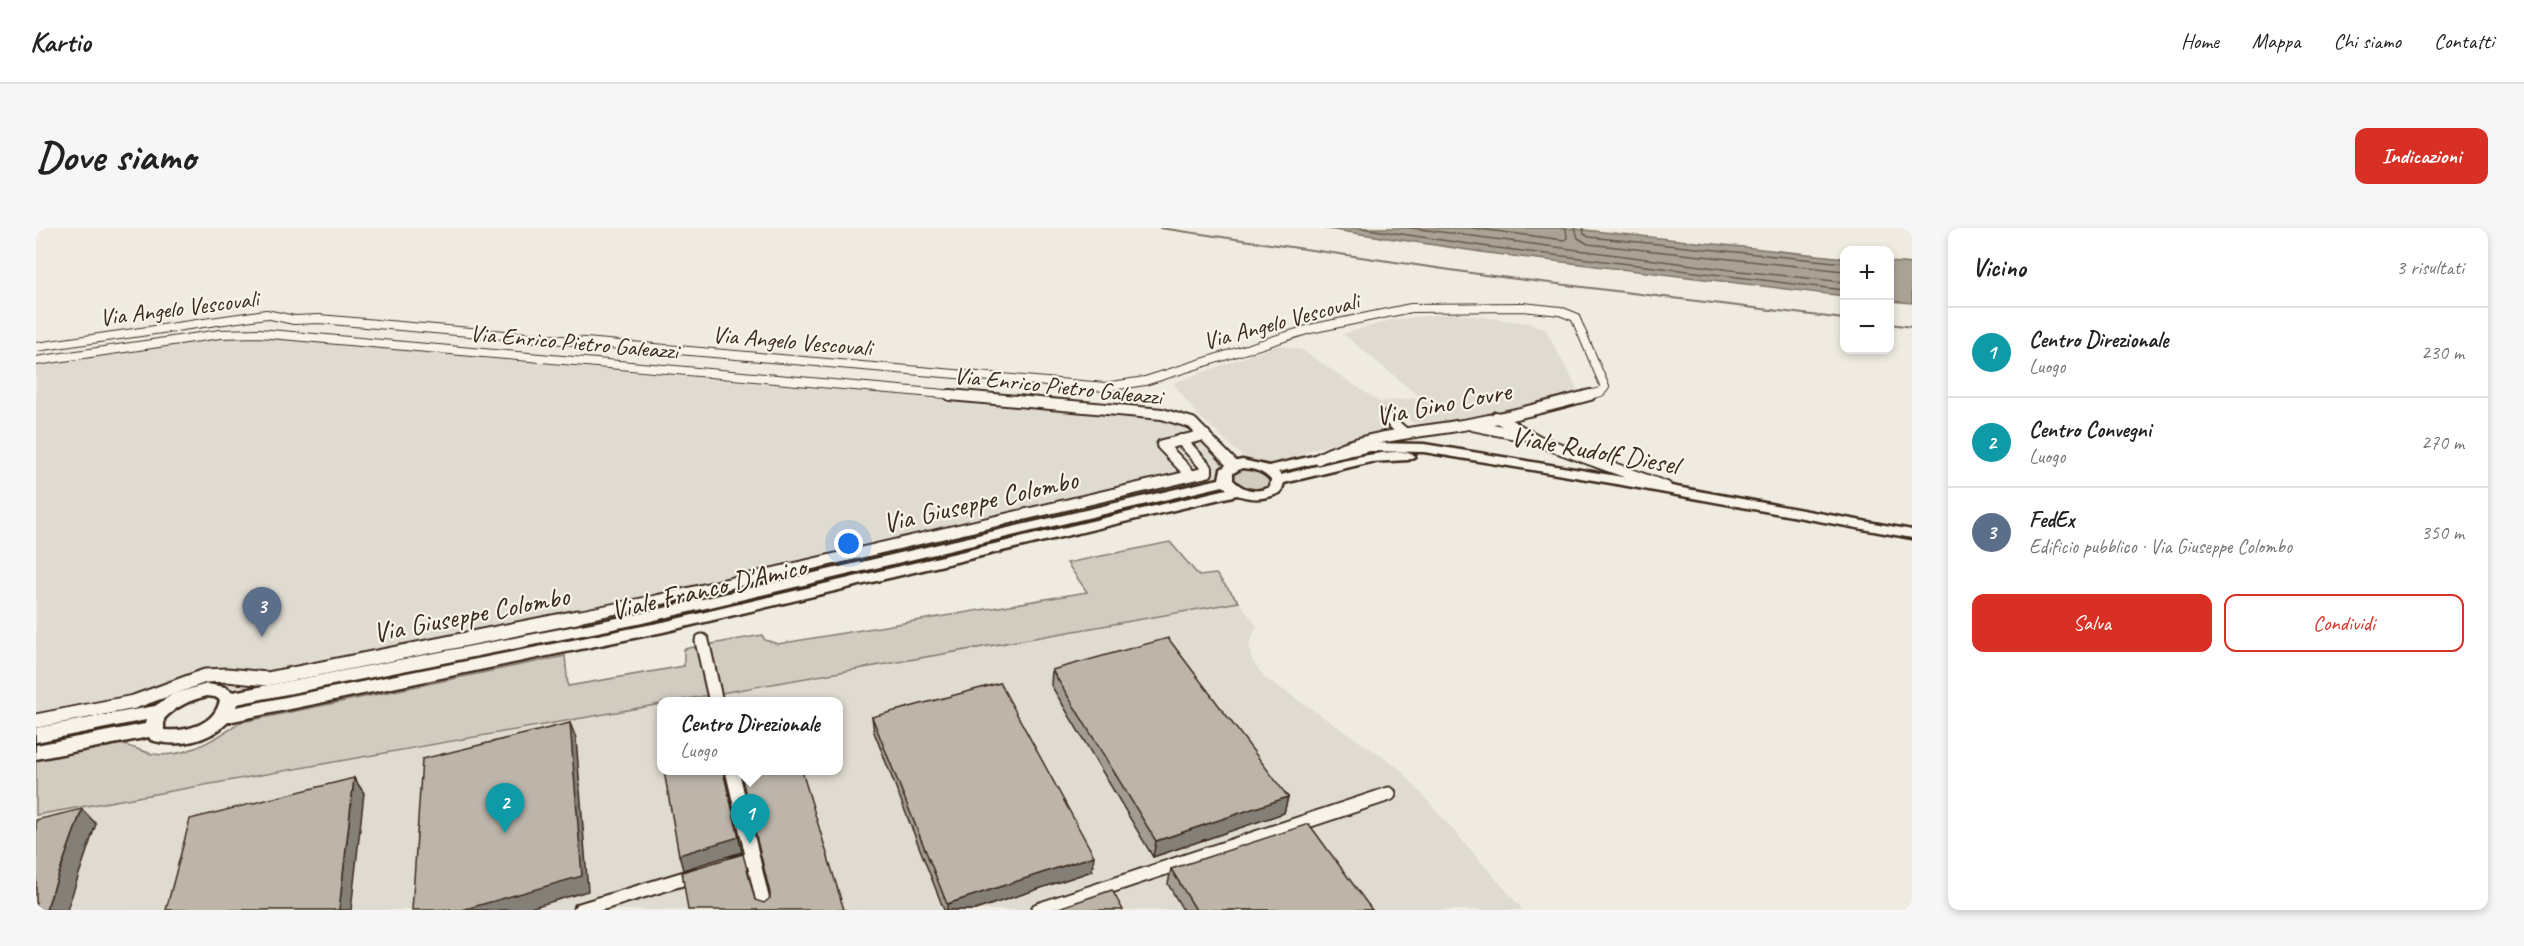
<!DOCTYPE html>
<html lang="it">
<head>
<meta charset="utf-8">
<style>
	:root { --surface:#fff; --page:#f6f6f6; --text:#222; --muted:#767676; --line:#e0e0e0; --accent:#d93025 }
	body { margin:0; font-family:Caveat,sans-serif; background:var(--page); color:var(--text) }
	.controls { position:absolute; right:18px; top:18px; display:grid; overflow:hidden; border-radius:12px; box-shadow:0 3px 9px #0003 }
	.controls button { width:54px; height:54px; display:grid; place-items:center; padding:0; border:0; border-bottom:2px solid var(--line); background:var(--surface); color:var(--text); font:30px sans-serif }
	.you { position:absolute; left:813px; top:316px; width:21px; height:21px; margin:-15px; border:4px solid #fff; border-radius:50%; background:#1a73e8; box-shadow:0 0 0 9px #1a73e833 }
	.badge { display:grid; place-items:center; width:39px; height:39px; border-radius:50%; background:var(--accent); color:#fff; font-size:20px; font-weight:700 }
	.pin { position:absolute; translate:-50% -50px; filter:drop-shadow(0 2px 3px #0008) }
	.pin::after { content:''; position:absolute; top:32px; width:21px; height:18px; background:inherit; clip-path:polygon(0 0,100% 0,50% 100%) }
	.popup { position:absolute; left:621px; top:469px; width:186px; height:78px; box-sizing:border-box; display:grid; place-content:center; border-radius:12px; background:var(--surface); filter:drop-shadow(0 2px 4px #0005); font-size:20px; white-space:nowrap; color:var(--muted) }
	.popup b { font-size:22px; color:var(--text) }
	.popup::after { content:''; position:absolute; left:50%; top:100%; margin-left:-12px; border:12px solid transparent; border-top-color:var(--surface) }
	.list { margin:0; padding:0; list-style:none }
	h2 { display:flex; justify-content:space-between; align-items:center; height:78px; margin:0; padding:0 24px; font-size:26px }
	h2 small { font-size:20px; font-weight:400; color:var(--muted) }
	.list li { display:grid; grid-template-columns:39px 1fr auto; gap:18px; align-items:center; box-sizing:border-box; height:90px; padding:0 24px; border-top:2px solid var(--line) }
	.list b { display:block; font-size:22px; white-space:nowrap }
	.list p { margin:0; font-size:20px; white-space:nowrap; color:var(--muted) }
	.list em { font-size:20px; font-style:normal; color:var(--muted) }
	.actions { display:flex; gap:12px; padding:18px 24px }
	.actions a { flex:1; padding:14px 0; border:2px solid var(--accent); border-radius:12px; text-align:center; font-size:21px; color:var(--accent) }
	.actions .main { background:var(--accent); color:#fff }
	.map { position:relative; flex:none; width:1876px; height:682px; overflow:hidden; border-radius:12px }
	header { display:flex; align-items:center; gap:36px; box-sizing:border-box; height:84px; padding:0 30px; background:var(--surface); border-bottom:2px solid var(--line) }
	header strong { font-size:28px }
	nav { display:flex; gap:33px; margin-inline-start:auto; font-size:21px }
	.intro { display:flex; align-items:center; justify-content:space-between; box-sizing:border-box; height:144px; padding:0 36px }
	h1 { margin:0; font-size:42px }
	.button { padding:15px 27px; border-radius:12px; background:var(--accent); color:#fff; font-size:21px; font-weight:700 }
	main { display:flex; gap:36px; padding:0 36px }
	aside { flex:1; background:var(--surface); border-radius:12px; box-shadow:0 3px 9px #0003 }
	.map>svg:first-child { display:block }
	.built { fill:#e0dbd0 }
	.green { fill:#d1cbc0; stroke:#867a6f; stroke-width:1.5 }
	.water { fill:#aaa296; stroke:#7e7266; stroke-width:1.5 }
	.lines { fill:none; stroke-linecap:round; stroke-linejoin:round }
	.shore { stroke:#675a4e; stroke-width:1.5 }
	.stream { stroke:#7e7266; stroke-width:2 }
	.street-far2-casing { stroke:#3b2a1e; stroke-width:10 }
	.street-far1-casing { stroke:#3b2a1e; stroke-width:14 }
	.street-casing { stroke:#3b2a1e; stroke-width:17 }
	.secondary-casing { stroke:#3b2a1e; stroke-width:5 }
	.street-far2 { stroke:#f7f3e8; stroke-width:8 }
	.street-far1 { stroke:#f7f3e8; stroke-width:10 }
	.street { stroke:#f7f3e8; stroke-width:13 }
	.secondary { fill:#f7f3e8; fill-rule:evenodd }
	.wall { fill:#a39c92; stroke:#3b2a1e; stroke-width:1.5 }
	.shaded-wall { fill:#847f77; stroke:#3b2a1e; stroke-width:1.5 }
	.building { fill:#bdb5aa; stroke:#3b2a1e; stroke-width:1.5 }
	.labels { text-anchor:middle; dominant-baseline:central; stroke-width:4.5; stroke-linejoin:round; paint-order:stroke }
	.far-street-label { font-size:24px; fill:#3b2a1e; stroke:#f7f3e8 }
	.street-label { font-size:28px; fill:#3b2a1e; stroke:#f7f3e8 }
</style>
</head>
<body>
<header>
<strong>Kartio</strong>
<nav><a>Home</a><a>Mappa</a><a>Chi siamo</a><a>Contatti</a></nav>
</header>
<div class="intro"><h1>Dove siamo</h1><a class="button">Indicazioni</a></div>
<main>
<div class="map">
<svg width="1876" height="682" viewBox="0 0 1876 682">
	<rect width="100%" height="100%" fill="#efebe0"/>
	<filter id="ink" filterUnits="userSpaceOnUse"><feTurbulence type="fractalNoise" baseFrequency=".0167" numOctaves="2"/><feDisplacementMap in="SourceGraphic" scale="12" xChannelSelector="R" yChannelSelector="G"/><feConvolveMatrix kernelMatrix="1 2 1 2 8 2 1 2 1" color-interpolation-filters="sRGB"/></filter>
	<g filter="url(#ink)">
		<path class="built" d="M1416 85 1493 95 1509 101 1543 164 1406 197 1402 194 1378 195 1366 187 1344 191 1354 199 1352 202 1277 221 1264 228 1232 236 1210 232 1160 185 1137 155 1242 117 1266 122 1344 174 1384 169 1307 106 1355 92Z
			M219 108 510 136 1109 189 1144 195 1183 230 1187 239 1179 250 610 384 214 463 185 461 131 474 104 484 0 504V137L172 111Z
			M1203 374 1221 398 1213 416 1216 432 1228 449 1363 540 1487 682H0V588L625 477 626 542H802V474L644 473Z"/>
		<path class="green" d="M1211 240C1220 241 1230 244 1235 252L1233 259C1219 268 1207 261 1195 252L1197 245Z
			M1134 314 1163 348 1180 346 1203 374 640 473 626 474 625 476 0 587V531C25 526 52 517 77 516 92 515 102 523 117 526 151 531 179 510 206 494L529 428 532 458 648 438V421L726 407 729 412 742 416 1051 364 1031 335Z"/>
		<path class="water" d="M1285 0H1530L1808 30V68L1452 25Z
			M1854 34 1876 36V75L1854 73Z"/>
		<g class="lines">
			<path class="shore" d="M1325 0 1453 19 1808 62
				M1375 0 1695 42 1808 54
				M1436 0 1528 12 1531 10 1530 0
				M1539 0 1542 10 1552 16 1808 43
				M1547 0 1548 6 1553 9 1808 35"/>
			<path class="stream" d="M1124 0 1449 47 1808 91
				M1854 96 1876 99"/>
			<g class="street-far2-casing">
				<path id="street-far2" d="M0 119 230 86 258 92 283 91 1069 159 1109 153 1274 101 1375 80 1487 79 1524 83 1539 89 1569 159 1565 164 1548 168
					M0 133 184 106 223 105 931 168"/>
			</g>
			<g class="street-far1-casing">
				<path id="street-far1" d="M914 167 1126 186 1156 195 1198 238
					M1350 189 1367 204
					M1460 189 1503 213 1630 259
					M1436 197 1480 206
					M1282 231C1326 208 1372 206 1420 198 1465 191 1510 179 1554 167
					M1152 244 1126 217 1169 207
					M533 390 618 373 1171 244V240L1145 212"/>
			</g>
			<g class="street-casing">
				<path id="street" d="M666 413 680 474
					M0 493 98 474 169 448 191 447 231 451 541 389
					M696 542 729 682
					M697 636 717 630
					M544 682 659 647
					M1002 682 1353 566"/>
			</g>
			<g class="secondary-casing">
				<path id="secondary" d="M1334 215 1388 216 1575 247 1876 302V310L1575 255 1388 224 1334 223 1242 244 1245 247C1267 242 1364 214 1379 228L1372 232 1335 234 1248 255 1245 264C1230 272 1216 272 1201 267L627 404 192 494C172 514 141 520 115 512L113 509 0 531V517L109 496 110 492 0 514V500L119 478 137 466 171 456 189 459 197 464 602 386 1183 251 1185 241 1193 235 1206 232 1233 238ZM1206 240C1218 241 1227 243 1235 252L1234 259C1220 266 1207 262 1197 252V245ZM1187 258 1191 261 627 394 200 479 201 476 602 396ZM171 468 179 469 184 472C179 497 150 504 128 502V491C139 479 154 472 171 468Z"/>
			</g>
			<use href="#street-far2" class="street-far2"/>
			<use href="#street-far1" class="street-far1"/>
			<use href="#street" class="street"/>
			<use href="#secondary" class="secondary"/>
		</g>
		<path class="wall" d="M1016 442 1252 569 1248 585 1117 629 1015 457Z
			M836 489 1056 643 939 682H908L838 504Z
			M1135 641 1336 682H1147L1132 656Z"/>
		<path class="shaded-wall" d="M534 495 540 510 552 663 487 682H426Z
			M688 543 706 624 647 642 643 627Z
			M318 550 328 565 315 682H303Z
			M1252 569 1248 585 1117 629 1120 613Z
			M46 581 60 596 31 682H10Z
			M1058 628 1056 643 939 682H911V676Z"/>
		<path class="building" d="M1132 410 1252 569 1120 613 1016 442Z
			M964 455 1058 628 911 676 836 489Z
			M534 495 546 648 426 682H376L386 531Z
			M628 543H687L703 609 643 627Z
			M704 543H766L808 682H652L646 644 707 626 719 672 728 675 734 670V665Z
			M318 550 303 682H130L154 591Z
			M46 581 10 682H0V592Z
			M1273 596 1336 682H1160L1135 641Z
			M1076 662 1087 682H1017Z"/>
	</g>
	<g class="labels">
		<g class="far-street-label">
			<text transform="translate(143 80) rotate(-7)">Via Angelo Vescovali</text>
			<text transform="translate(1245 93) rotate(-15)">Via Angelo Vescovali</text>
			<text transform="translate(756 113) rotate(5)">Via Angelo Vescovali</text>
			<text transform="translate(538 114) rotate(5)">Via Enrico Pietro Galeazzi</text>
			<text transform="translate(1022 158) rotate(6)">Via Enrico Pietro Galeazzi</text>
		</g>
		<g class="street-label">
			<text transform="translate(1407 175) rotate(-11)">Via Gino Covre</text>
			<text transform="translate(1559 222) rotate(10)">Viale Rudolf Diesel</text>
			<text transform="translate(944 273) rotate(-13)">Via Giuseppe Colombo</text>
			<text transform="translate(672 360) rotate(-13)">Viale Franco D'Amico</text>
			<text transform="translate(435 386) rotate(-11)">Via Giuseppe Colombo</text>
		</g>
	</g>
</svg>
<div class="controls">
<button>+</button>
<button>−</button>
</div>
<div class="you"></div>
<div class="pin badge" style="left:714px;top:616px;background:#0f9aa8">1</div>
<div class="popup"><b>Centro Direzionale</b>Luogo</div>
<div class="pin badge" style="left:469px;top:605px;background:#0f9aa8">2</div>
<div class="pin badge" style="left:226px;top:409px;background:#5c6f8a">3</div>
</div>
<aside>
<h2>Vicino<small>3 risultati</small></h2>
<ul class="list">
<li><span class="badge" style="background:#0f9aa8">1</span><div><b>Centro Direzionale</b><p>Luogo</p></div><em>230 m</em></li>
<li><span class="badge" style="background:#0f9aa8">2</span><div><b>Centro Convegni</b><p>Luogo</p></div><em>270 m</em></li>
<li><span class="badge" style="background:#5c6f8a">3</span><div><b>FedEx</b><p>Edificio pubblico · Via Giuseppe Colombo</p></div><em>350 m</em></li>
</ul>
<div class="actions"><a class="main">Salva</a><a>Condividi</a></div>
</aside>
</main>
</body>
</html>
